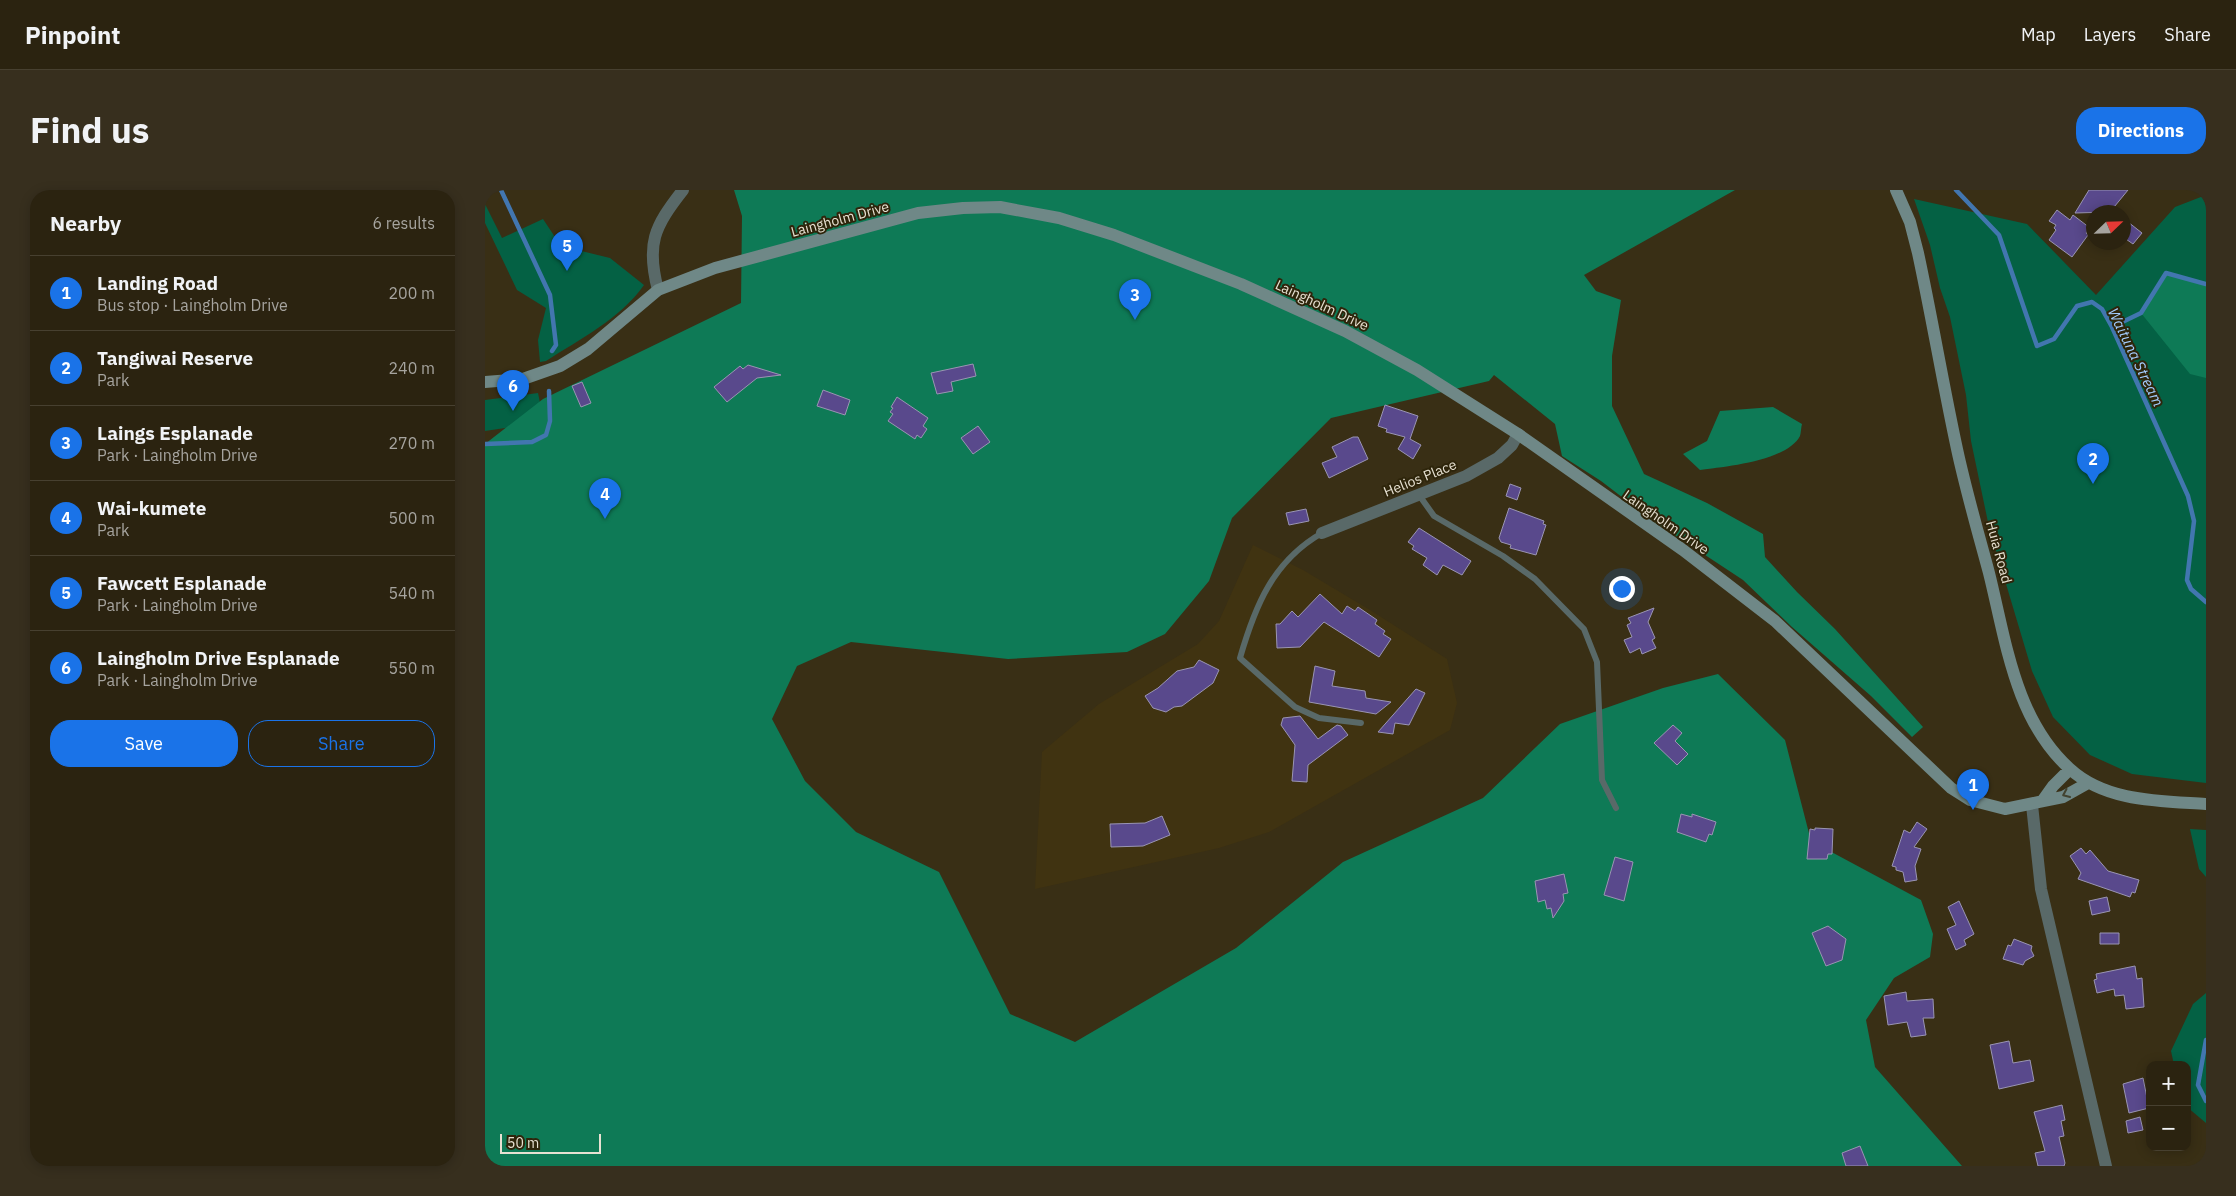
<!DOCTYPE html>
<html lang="en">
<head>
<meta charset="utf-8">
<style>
	:root { --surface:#2b2310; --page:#372f1e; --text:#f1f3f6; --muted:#a6a49f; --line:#474030; --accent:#1a73e8 }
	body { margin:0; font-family:"IBM Plex Sans",sans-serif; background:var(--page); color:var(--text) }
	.controls { position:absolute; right:15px; bottom:15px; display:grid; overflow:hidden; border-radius:10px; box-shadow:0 2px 12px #0003 }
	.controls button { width:45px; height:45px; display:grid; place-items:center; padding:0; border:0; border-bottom:1px solid var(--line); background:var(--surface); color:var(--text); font:25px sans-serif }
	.compass { position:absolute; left:1601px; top:15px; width:45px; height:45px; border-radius:50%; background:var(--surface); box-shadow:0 2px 12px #0003; rotate:67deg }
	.scale { position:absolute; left:15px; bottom:12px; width:101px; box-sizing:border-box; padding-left:5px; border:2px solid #e7e1d2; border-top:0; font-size:14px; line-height:18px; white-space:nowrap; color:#e7e1d2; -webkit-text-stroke:4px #2e250b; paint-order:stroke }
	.you { position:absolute; left:1136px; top:398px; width:18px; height:18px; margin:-12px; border:4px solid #fff; border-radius:50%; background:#1a73e8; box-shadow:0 0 0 8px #1a73e833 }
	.badge { display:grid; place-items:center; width:32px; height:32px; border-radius:50%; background:var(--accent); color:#fff; font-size:16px; font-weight:700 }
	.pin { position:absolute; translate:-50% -41px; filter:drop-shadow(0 1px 2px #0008) }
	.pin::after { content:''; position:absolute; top:26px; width:18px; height:15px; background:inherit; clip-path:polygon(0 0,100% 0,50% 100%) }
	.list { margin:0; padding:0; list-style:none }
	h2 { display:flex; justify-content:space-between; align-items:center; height:65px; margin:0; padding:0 20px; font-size:21px }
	h2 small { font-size:16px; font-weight:400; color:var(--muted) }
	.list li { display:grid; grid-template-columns:32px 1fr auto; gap:15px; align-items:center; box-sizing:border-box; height:75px; padding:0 20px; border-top:1px solid var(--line) }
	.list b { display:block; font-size:19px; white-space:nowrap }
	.list p { margin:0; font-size:16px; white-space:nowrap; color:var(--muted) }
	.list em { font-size:16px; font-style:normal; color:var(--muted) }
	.actions { display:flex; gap:10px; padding:15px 20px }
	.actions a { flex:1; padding:11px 0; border:1px solid var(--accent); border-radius:20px; text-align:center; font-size:18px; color:var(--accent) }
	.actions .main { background:var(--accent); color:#fff }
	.map { position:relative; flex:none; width:1721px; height:976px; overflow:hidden; border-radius:20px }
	header { display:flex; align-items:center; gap:30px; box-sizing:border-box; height:70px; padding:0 25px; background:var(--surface); border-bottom:1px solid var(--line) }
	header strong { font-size:24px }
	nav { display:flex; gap:28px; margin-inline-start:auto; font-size:18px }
	.intro { display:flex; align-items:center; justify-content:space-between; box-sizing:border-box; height:120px; padding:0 30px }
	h1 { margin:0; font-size:35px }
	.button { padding:12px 22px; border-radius:20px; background:var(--accent); color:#fff; font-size:18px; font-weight:700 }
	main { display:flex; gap:30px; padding:0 30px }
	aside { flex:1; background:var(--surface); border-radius:20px; box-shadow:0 2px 12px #0003 }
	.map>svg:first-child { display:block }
	.built { fill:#403311 }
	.green { fill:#046144 }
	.forest { fill:#0e7a56 }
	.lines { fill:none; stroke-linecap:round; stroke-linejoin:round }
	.stream { stroke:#4276af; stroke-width:4.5 }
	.building { fill:#59498c; stroke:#9a95b3 }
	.lane { stroke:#596968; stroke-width:6 }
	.street { stroke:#596968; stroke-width:12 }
	.secondary { stroke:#6f8887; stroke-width:12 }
	.oneway { stroke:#424330 }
	.labels { text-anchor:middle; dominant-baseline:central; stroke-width:4; stroke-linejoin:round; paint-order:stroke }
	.street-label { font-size:14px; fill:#e7e1d2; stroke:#2e250b }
	.water-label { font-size:15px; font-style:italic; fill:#a3ccfd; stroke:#2e250b }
</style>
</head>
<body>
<header>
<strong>Pinpoint</strong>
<nav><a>Map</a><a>Layers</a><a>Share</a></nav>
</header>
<div class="intro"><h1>Find us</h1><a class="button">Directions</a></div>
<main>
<aside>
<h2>Nearby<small>6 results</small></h2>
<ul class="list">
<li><span class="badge">1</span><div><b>Landing Road</b><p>Bus stop · Laingholm Drive</p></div><em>200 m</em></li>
<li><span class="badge">2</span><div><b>Tangiwai Reserve</b><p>Park</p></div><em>240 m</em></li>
<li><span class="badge">3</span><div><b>Laings Esplanade</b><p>Park · Laingholm Drive</p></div><em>270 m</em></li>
<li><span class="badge">4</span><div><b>Wai-kumete</b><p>Park</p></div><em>500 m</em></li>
<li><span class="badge">5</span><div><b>Fawcett Esplanade</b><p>Park · Laingholm Drive</p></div><em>540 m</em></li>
<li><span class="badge">6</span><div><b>Laingholm Drive Esplanade</b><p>Park · Laingholm Drive</p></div><em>550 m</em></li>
</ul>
<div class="actions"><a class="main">Save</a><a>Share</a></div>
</aside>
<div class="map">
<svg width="1721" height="976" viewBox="0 0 1721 976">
	<rect width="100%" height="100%" fill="#392f15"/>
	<path class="built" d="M768 355 818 380 885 420 962 469 972 513 965 540 784 642 734 658 550 699 557 562 614 514 713 454 734 431Z"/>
	<path class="green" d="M1721 5V593L1647 584 1605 565 1568 527 1547 481 1504 337 1486 251 1481 205 1465 127 1455 98 1445 55 1429 9 1542 34 1611 105 1690 17Z
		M0 14 17 48 58 29 76 56 125 68 159 95C135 129 95 149 61 171L55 172 53 150 61 118 32 100 0 33Z
		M53 203 59 232 0 241V210Z
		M1705 639 1721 640V687L1714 679Z
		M1721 803V933L1702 917V875H1689L1686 861 1708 814Z"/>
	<path class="forest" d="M249 0H1250L1099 85 1111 101 1136 110 1127 166V216L1159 284 1222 313 1278 344 1280 367 1312 402 1350 439 1438 537 1427 547 1386 506 1307 437 1258 390 1167 330 1116 291 1077 266 1070 234 1009 185 1004 191 846 228 747 328 724 391 680 444 642 462 523 469 366 452 312 476 287 529 320 591 371 642 454 682 525 824 590 852 751 758 858 672 998 608 1075 534 1178 498 1233 484 1300 550 1326 651 1436 710 1448 744 1445 767 1409 788 1381 830 1390 877 1477 976H0V254L58 209 256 113 257 26Z
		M1681 83 1721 94V188L1705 184 1656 123Z
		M1288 217 1317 234C1316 237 1316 243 1315 246 1302 271 1240 277 1215 280L1198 264 1222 251 1235 221Z"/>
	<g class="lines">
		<path class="stream" d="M16 0 65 105 71 155 67 161
			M1471 0 1514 45 1552 156 1569 149 1592 116 1607 112 1617 119 1627 137 1703 306 1709 331 1702 390 1706 399 1721 412
			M1627 137 1656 123 1681 83 1721 94
			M0 254 47 252 61 245 65 231 64 201
			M1721 850 1713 895 1721 911"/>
	</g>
	<path class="building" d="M1604 0H1643L1625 22 1590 23Z
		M1572 20 1585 30 1588 25 1605 38 1601 43 1603 45 1587 67 1564 50 1571 40 1569 38 1571 35 1564 31Z
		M1638 28 1657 43 1648 54 1638 47Z
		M488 174 491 186 466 192 468 201 452 204 446 183Z
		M263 175 296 185 272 188 242 212 229 197 255 176 258 179Z
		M97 192 106 213 96 217 87 196Z
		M338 200 365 210 360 225 332 216Z
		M412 207 443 228 438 236 442 239 436 248 432 245 430 249 403 231 408 224 405 222 408 218 406 217Z
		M900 215 933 226 925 249 936 255 928 269 913 259 920 247 901 242 902 239 893 236Z
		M493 236 505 252 488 264 476 248Z
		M868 247H873L883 269 844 288 837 273 852 267 847 257Z
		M1025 294 1036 298 1032 310 1021 306Z
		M1024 318 1059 331 1058 334 1061 335 1051 365 1025 358 1026 355 1016 352 1014 348Z
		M821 319 824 331 804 335 801 323Z
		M934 338 986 371 977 385 958 375 952 385 938 375 942 368 927 359 929 356 923 352Z
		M835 404 857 424 862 416 870 421 873 417 892 430 890 434 900 441 898 444 906 449 894 467 839 432 815 457 792 458 791 434H795L807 421 813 427Z
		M1169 418 1163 432 1170 448 1167 450 1171 458 1157 464 1155 458 1145 463 1139 450 1147 447 1142 435 1146 433 1143 428Z
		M714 470 734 480 728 493 697 516 689 517 681 522 668 518 660 506 673 498 692 481 709 477Z
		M830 476 850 481 847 496 880 501 881 508 906 512 891 524 824 512Z
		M931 499 940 503 924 535 910 533 908 544 893 542Z
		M815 526 833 549 852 535 856 536 863 545 823 575 822 592 807 591 810 555 796 535 798 528Z
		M1188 535 1197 543 1190 551 1203 564 1192 575 1169 553Z
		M1196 624 1207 627V624L1231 632 1227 645 1224 644 1221 652 1192 642Z
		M677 626 685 645 658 656 626 657 625 634 660 633Z
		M1432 632 1442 639 1429 657 1436 659 1430 676 1432 690 1420 692 1418 682 1411 680V677L1407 676 1419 640 1425 643Z
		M1330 638 1348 639 1347 664H1343L1342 669H1322L1325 639 1330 640Z
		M1596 658 1601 664 1605 660 1623 681 1654 690 1650 703 1647 702 1645 707 1593 689 1596 683 1585 666Z
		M1130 667 1148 672 1139 711 1119 705Z
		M1079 684 1083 703 1078 704 1079 711 1068 728 1066 718 1062 719 1060 710 1053 712 1050 691Z
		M1622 707 1625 721 1607 725 1604 711Z
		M1474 711 1489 744 1479 750 1481 755 1471 760 1462 739 1471 735 1463 717Z
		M1343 736 1361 749 1357 770 1341 776 1327 743Z
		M1615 743H1634V754H1615Z
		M1529 749 1547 756 1546 760 1549 766 1540 771 1538 775 1518 769 1523 755 1526 756Z
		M1650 776 1652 789 1657 788 1659 817 1641 819 1639 805 1630 806 1629 799 1612 803 1609 790 1612 789 1611 784Z
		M1421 802 1422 811 1448 809 1449 828H1438L1441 845 1426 847 1422 832 1403 835 1399 806Z
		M1524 851 1528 873 1545 870 1549 891 1514 899 1505 855Z
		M1658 888 1664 918 1644 923 1638 894Z
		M1577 915 1580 930 1576 931 1579 946 1574 947 1580 973 1579 976H1553L1550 963 1560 961 1549 922Z
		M1655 927 1658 940 1643 943 1641 931Z
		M1375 956 1383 976H1361L1357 963Z"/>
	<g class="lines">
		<path class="lane" d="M934 305 949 326 1018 366 1050 389 1099 439 1112 472 1117 590 1131 618
			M837 343C788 371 770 416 755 468L810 517 834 528 876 533"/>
		<path class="street" d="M173 100C161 54 169 37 198 0
			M837 343 981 286 1013 268 1027 255 1033 244
			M1547 615 1556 699 1621 976"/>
		<path class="secondary" d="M1411 0 1425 32 1433 63C1447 128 1458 194 1472 259 1481 301 1493 342 1504 383 1521 451 1530 530 1585 579 1621 612 1675 611 1721 614
			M0 192 38 189 75 176 103 159 173 100 230 78 433 23 478 18 515 17 574 28 629 45 756 94 860 141 932 180 1033 244 1198 360 1290 431 1466 598 1485 610 1520 619 1578 607 1603 593
			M1558 610 1568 596 1585 579"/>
	</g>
	<defs><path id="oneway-chevron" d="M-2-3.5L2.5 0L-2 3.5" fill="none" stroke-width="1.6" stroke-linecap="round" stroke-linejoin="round" transform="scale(1.25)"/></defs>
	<use class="oneway" href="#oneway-chevron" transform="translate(1581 604) rotate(156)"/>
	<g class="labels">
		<g class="street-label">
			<text transform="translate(355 29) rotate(-15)">Laingholm Drive</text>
			<text transform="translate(837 115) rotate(25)">Laingholm Drive</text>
			<text transform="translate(935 288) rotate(-22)">Helios Place</text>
			<text transform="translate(1181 332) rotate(35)">Laingholm Drive</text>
			<text transform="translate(1514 362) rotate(75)">Huia Road</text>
		</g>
		<g class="water-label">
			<text transform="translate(1651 167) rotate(64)">Waituna Stream</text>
		</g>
	</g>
</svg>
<div class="controls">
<button>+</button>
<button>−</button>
</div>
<svg class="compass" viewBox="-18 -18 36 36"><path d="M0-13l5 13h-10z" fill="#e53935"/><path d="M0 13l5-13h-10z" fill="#a6a49f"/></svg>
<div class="scale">50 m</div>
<div class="you"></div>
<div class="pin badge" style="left:1488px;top:620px">1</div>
<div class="pin badge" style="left:1608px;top:294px">2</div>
<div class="pin badge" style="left:650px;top:130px">3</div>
<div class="pin badge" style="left:120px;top:329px">4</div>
<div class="pin badge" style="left:82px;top:81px">5</div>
<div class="pin badge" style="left:28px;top:221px">6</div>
</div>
</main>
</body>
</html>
